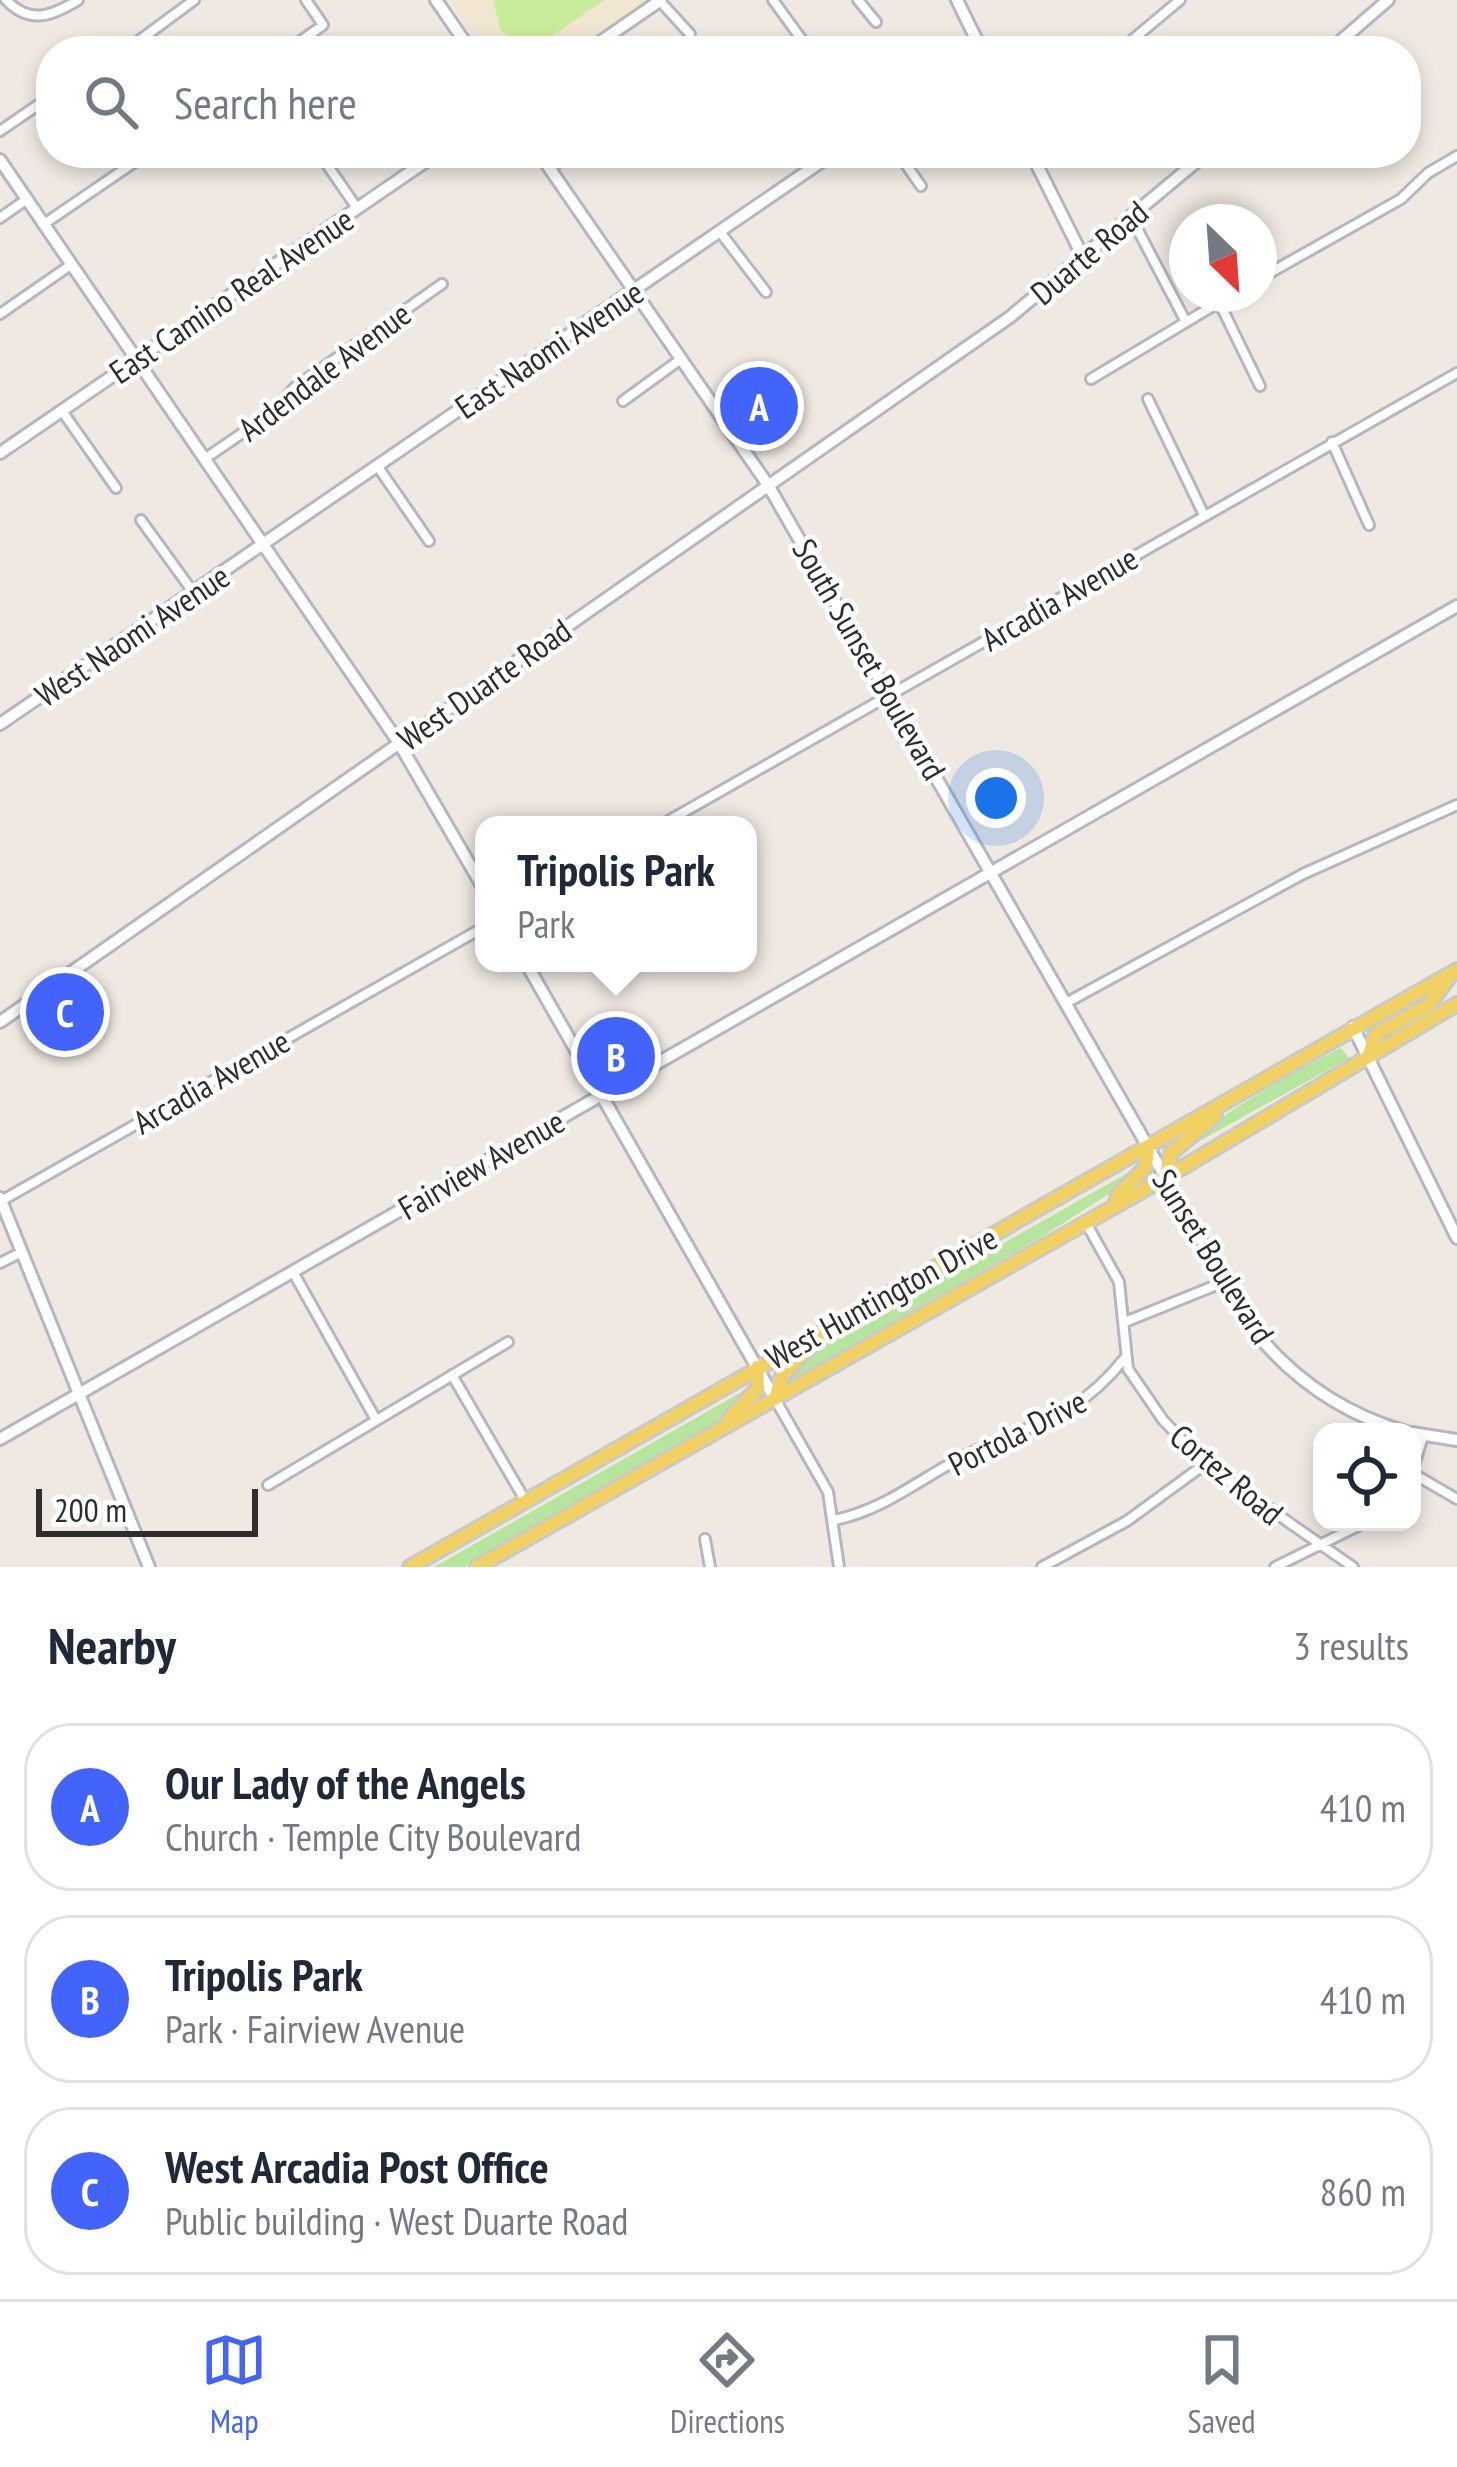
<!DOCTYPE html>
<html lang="en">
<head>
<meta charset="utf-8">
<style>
	:root { --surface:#fff; --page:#f6f6f7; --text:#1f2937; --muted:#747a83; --line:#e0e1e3; --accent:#4264fb }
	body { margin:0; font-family:"PT Sans Narrow",sans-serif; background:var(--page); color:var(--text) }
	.controls { position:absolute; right:36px; bottom:36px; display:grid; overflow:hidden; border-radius:24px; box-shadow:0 6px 18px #0003 }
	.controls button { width:108px; height:108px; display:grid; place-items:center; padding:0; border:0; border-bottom:3px solid var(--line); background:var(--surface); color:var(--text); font:60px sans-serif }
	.compass { position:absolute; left:1169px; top:204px; width:108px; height:108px; border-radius:50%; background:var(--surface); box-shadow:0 6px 18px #0003; rotate:155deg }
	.scale { position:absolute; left:36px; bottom:30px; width:222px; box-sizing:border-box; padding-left:12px; border:6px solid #2e2e2e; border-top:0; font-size:33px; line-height:42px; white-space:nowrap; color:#2e2e2e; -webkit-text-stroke:9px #fff; paint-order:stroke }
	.you { position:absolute; left:996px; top:798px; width:42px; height:42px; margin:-30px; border:9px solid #fff; border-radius:50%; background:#1a73e8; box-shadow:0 0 0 18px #1a73e833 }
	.badge { display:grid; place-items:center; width:78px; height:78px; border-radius:50%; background:var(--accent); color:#fff; font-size:39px; font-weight:700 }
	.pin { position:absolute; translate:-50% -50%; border:6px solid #fff; box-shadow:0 3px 12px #0006 }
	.popup { position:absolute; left:475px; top:816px; width:282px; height:156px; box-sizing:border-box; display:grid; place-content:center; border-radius:24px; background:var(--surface); filter:drop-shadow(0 3px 9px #0005); font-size:39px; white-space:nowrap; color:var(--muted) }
	.popup b { font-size:45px; color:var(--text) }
	.popup::after { content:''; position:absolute; left:50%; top:100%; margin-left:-24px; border:24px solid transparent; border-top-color:var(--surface) }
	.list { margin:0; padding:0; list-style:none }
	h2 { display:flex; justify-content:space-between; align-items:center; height:156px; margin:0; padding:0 48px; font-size:51px }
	h2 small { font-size:39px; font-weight:400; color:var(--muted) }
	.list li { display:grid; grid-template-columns:78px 1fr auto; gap:36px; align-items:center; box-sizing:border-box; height:168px; margin:0 24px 24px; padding:0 24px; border:3px solid var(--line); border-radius:48px }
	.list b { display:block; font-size:45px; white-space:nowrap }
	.list p { margin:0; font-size:39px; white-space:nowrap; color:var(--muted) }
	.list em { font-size:39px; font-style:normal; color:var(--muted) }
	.icon { flex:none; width:66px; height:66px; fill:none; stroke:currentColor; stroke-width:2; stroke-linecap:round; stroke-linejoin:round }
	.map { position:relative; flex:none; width:1457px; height:1567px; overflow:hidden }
	.search { position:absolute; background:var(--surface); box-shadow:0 6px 18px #0003; left:36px; right:36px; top:36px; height:132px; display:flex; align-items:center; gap:30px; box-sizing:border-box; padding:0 42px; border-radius:48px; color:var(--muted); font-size:45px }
	.sheet { height:732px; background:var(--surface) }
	nav { display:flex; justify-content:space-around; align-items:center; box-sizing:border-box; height:168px; border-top:3px solid var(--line); background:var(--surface); font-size:33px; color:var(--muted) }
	nav a { display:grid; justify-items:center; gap:6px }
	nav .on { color:var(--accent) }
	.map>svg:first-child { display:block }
	.education { fill:#f0e6d1 }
	.green { fill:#b6e59e }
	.pitch { fill:#c9ec9a }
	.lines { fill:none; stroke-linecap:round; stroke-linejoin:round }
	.street-casing { stroke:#b4b7c1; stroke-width:14 }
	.secondary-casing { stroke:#b4b7c1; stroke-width:16 }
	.primary-casing { stroke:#c9c9c9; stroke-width:18 }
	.street { stroke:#fff; stroke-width:8 }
	.secondary { stroke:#fff; stroke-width:10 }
	.primary { stroke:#f2d163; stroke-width:12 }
	.labels { text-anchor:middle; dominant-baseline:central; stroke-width:9; stroke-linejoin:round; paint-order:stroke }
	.street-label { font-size:33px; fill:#2e2e2e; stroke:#fff }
</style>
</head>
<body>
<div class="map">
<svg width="1457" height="1567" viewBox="0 0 1457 1567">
	<rect width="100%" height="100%" fill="#efe9e1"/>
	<path class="education" d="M449 0H651L576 51H484Z"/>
	<path class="green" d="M627 1027 648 1062 603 1083 584 1050Z
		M1341 1048 1349 1058 1178 1153C1203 1123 1303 1067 1341 1048Z
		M1140 1166 1126 1183 1040 1238 784 1384 795 1366 827 1343Z
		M752 1386 735 1408 710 1427 465 1567H434Z"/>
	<path class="pitch" d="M493 0H604L547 39 528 45 501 31Z"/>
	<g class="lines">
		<g class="street-casing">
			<path id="street" d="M6 0C30 25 52 16 78 0
				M773 0 810 51
				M858 0 876 22
				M660 1 690 34
				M125 51 194 0
				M287 51 323 25 306 0
				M1119 51 1180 0
				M0 131 51 96
				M319 153 357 208
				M898 153 921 186
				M550 168 572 153
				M1131 217 1186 322
				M0 218 27 199
				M44 224 148 153
				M720 232 766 292
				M1259 279 1401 199 1428 173 1457 156
				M1219 302 1260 386
				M0 314 72 264
				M1091 379 1233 294
				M1148 399 1204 515
				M623 401 681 359
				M62 411 116 488
				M1332 442 1369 525
				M206 458 273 412 294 388 442 284
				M378 467 429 541
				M141 520 193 592
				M661 825 1457 373
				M1066 1003 1303 874 1457 805
				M1 1201 484 927
				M1086 1223 1119 1282 1128 1369 1163 1420 1205 1464 1353 1567
				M0 1263 22 1252
				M293 1272 375 1418
				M1125 1322 1224 1282
				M452 1375 525 1500
				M775 1399 828 1492 839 1567
				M1412 1472 1423 1436
				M1412 1473 1457 1499
				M268 1485 508 1342
				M835 1520C885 1509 915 1482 959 1459 1027 1423 1072 1424 1124 1359
				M705 1539 710 1567
				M1042 1567 1127 1521 1205 1464
				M1275 1567 1366 1522"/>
		</g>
		<g class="secondary-casing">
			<path id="secondary" d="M436 0 471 51
				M957 0 982 51
				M587 51 661 0
				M1329 51 1388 0
				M539 153 768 485 1252 1328C1293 1380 1343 1414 1406 1432
				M1031 153 1083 257
				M0 160 399 743 484 889
				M0 453 438 153
				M0 724 834 153
				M526 963 775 1399
				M0 1022 1010 317 1207 153
				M1353 1027 1457 1238
				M0 1198 149 1567
				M1412 1433 1457 1440
				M0 1439 1457 606"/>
		</g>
		<g class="primary-casing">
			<path id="primary" d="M1368 1057 1376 1034 1429 1005 1452 973
				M1165 1178 1171 1153 1215 1116
				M1115 1206 1118 1195 1146 1167 1148 1148
				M775 1399 782 1376 823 1333
				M729 1419 758 1388 757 1367
				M410 1567 1457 970
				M477 1567 1165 1178 1457 1004"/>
		</g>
		<use href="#street" class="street"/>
		<use href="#secondary" class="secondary"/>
		<use href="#primary" class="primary"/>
	</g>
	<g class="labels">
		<g class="street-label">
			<text transform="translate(1089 252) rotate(-40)">Duarte Road</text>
			<text transform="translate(231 295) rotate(-34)">East Camino Real Avenue</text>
			<text transform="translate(549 349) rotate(-34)">East Naomi Avenue</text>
			<text transform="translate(324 371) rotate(-37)">Ardendale Avenue</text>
			<text transform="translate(1059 598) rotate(-30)">Arcadia Avenue</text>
			<text transform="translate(132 635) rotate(-34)">West Naomi Avenue</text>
			<text transform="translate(870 659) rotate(60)">South Sunset Boulevard</text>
			<text transform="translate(484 684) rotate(-35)">West Duarte Road</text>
			<text transform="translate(211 1081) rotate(-30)">Arcadia Avenue</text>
			<text transform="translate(481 1164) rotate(-30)">Fairview Avenue</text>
			<text transform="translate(1214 1256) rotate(58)">Sunset Boulevard</text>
			<text transform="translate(881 1297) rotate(-29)">West Huntington Drive</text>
			<text transform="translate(1017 1432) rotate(-27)">Portola Drive</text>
			<text transform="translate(1227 1474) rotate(40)">Cortez Road</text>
		</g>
	</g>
</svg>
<div class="controls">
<button><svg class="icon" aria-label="locate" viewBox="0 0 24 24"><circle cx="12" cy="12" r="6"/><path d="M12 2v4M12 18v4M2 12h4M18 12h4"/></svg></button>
</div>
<svg class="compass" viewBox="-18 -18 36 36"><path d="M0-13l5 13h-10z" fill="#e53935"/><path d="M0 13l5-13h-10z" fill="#747a83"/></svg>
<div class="scale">200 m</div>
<div class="you"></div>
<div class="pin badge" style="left:759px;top:406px">A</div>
<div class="pin badge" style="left:616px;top:1056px">B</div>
<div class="popup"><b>Tripolis Park</b>Park</div>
<div class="pin badge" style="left:65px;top:1012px">C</div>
<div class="search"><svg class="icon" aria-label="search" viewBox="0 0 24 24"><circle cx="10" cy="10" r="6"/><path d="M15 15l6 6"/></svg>Search here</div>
</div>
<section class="sheet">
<h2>Nearby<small>3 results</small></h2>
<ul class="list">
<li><span class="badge">A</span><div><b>Our Lady of the Angels</b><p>Church · Temple City Boulevard</p></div><em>410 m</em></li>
<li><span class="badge">B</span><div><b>Tripolis Park</b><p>Park · Fairview Avenue</p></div><em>410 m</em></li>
<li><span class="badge">C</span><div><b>West Arcadia Post Office</b><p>Public building · West Duarte Road</p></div><em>860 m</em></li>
</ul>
</section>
<nav>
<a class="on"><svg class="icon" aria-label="map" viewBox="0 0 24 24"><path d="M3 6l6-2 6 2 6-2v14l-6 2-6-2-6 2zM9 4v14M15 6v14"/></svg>Map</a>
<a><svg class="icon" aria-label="directions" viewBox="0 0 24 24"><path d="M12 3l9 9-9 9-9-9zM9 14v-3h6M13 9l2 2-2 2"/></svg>Directions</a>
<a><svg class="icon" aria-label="saved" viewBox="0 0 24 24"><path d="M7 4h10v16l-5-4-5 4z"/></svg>Saved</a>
</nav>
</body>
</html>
